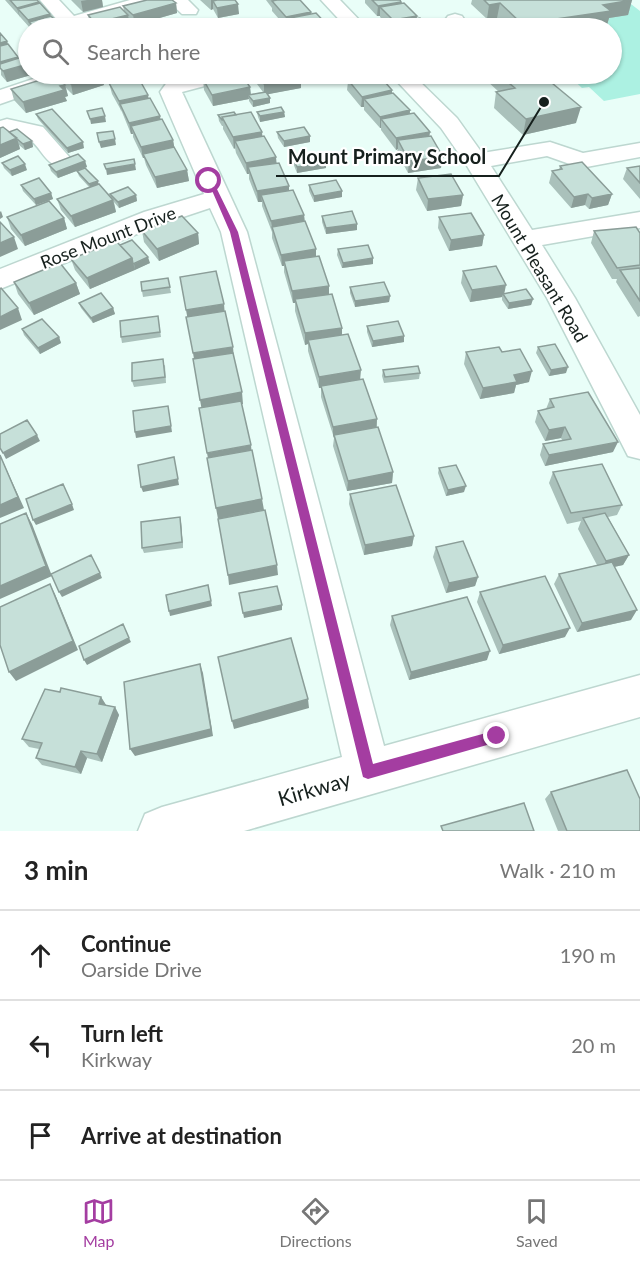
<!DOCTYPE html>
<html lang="en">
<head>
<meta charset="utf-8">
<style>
	:root { --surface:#fff; --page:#f6f6f6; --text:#222; --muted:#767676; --line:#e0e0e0; --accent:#a43da1 }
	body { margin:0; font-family:Lato,sans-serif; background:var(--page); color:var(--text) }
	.stop { position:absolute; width:18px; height:18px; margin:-14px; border:4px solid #a43da1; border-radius:50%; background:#fff }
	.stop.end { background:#a43da1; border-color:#fff; box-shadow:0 2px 6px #0008 }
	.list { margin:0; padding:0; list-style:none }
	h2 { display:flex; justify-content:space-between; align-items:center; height:78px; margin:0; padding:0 24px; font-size:26px }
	h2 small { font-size:20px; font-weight:400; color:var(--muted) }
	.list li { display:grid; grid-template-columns:39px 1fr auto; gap:18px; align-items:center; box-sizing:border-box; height:90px; padding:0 24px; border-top:2px solid var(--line) }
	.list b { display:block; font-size:22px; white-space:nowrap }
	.list p { margin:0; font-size:20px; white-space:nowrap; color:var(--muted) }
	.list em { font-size:20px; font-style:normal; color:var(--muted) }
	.icon { flex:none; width:33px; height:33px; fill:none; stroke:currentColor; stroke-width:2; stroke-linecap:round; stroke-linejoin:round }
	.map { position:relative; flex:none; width:640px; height:831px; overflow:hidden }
	.search { position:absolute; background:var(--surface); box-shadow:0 2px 4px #0004; left:18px; right:18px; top:18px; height:66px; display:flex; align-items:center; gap:15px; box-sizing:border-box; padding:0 21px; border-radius:33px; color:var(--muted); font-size:22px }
	.sheet { height:348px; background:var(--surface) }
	nav { display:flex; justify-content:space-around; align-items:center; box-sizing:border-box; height:84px; border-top:2px solid var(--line); background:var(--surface); font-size:16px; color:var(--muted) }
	nav a { display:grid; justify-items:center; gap:3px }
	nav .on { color:var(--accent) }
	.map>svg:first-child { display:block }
	.green { fill:#acf1e2 }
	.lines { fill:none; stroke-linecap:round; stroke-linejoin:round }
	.minor-casing { stroke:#bdd7d0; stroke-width:3 }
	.minor { fill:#fff; fill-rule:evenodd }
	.wall { fill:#aac1bb }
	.shaded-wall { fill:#8b9d98 }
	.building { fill:#c6e0d9; stroke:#8b9d98; stroke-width:1.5 }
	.route { fill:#a43da1 }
	.labels { text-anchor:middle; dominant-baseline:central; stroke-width:4.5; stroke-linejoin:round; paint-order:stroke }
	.street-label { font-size:18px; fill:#16201d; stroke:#fff }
	.near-street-label { font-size:21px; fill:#16201d; stroke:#fff }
	.leader { fill:none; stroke:#16201d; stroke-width:2 }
	.callout-dot { fill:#16201d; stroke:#fff; stroke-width:2 }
	.callout-label { font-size:20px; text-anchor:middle; font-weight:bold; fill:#16201d; stroke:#fff; stroke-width:4.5; stroke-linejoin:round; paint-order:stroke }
</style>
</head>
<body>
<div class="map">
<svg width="640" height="831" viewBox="0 0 640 831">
	<rect width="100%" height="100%" fill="#e9fef8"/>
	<path class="green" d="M627 1 640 11V94L604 101 589 87 582 88 567 74H612V28H587L606 25 599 19Z"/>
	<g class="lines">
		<g class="minor-casing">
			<path id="minor" d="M40 0H59L74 16 130 0H160L158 4 82 25 83 28H64Z
				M167 0H188L198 10 196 14H182Z
				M321 0H340L367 28H347Z
				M455 14 462 16 470 28H451L445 20 448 16Z
				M48 74H78L74 78 0 104V90Z
				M202 74H239L235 78 182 92 247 232 384 746 640 675V717L244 831H138L145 814 162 807 342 757 221 232 210 208 162 224 0 289V269L144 212 204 194 160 92 168 81Z
				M390 74H412L457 118 482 153 550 142 583 153 640 143V157L581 168 547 156 491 166 532 230 640 212V228L542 245 575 298 640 415V459L628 456 547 298 464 161 441 128Z
				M7 119 43 127 72 160 69 165C46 171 44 149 28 138 21 134 8 133 0 131V121Z"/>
		</g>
		<use href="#minor" class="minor"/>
	</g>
	<path class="wall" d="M5 0H37L62 28H30Z
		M71 0H102L103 7 83 12Z
		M200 0H235L239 14 218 18 213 9 211 10Z
		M266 0H300L311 12V14L330 28H291L290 26 286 27 272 11V8Z
		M365 0H400L401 3 417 18 431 28H391L380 17V16H377L365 3Z
		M472 0H632L628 15 609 18 607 25 587 28H508L497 18 487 19 471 4Z
		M176 3 177 13 135 25 129 20 130 26 118 28H93L90 25 88 15 124 11 123 6Z
		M0 33 7 41 8 44 31 75 7 82 1 75Z
		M60 74H137L106 84 103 81 104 85 73 95 66 88 68 96 65 97 67 101 26 113 14 100 11 89 61 81Z
		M254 74H298L301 88 268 94 270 98V103L253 107 249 101V99L213 106 204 90 203 79 250 87 251 94 263 92 254 80Z
		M328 74H367V76L392 93 410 110V114L430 132 429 137 441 168 408 173 397 152 398 149 396 150 381 130V128H380L364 110V107H361L347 90 348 82 337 84Z
		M487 74H541L576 123 523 135 494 108 496 92H499L486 80Z
		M109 83 148 95V98L173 140 174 147 187 170 189 181 157 188 146 165 144 158H143L133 137V134H131L122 112 112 94Z
		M257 112H284L285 117 260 122 258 117Z
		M36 114 84 148 68 153 38 119Z
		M218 115H236L262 136 289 186V191L304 215 305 222 316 249V256L329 286V294L342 335 377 419V428L393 472 392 483 347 491 333 446 334 438 321 397V388H319L308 351V344L305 345 295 311V303H293L284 272V266H282L272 238V232L262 206V202H258L249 179V174H247L236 153 235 148 234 149 223 129V126H222L219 121Z
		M0 128 32 141 33 147 25 150 19 145 20 149 0 158Z
		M277 132 310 136V142L284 147 278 138Z
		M293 157 326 168 297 173 293 163Z
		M85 161 87 167 58 178 51 171 49 165Z
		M2 163 27 170 12 176 4 168Z
		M560 166 612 194 608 205 589 209 585 205 571 208 549 183 552 171 559 170Z
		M640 166V199L623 179 627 168Z
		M77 171 98 184 111 198 110 194 136 195 137 201 119 208 114 202 116 212 75 227 61 210 57 199 89 187 79 176Z
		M418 178 463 195 461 206 427 211 416 190Z
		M21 185 51 193 53 199 36 205 23 191Z
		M309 185 342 197 314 202 309 191Z
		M322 216 357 224V230L326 234 322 222Z
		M7 217 64 218 67 229 25 246 11 229Z
		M439 217 484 235 482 246 449 251 438 228Z
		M142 231 198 233 199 244 159 261 144 242Z
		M594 231 640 233V316L638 317 616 282 617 279H612L591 243Z
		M120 245 150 263 90 289 75 270 71 259Z
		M338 249 373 258V264L342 268 337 255Z
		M463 271 504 294 533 299 531 305 508 309 502 300V297L470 302 461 283Z
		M168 278 171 293 143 297 142 291Z
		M14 282 76 283 80 294 34 315 18 294Z
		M350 287 390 296 389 302 355 307 350 293Z
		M79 303 113 308 115 314 93 323 81 308Z
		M158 316 161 337 122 343 121 337Z
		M367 326 404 336V342L372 347 367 332Z
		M22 329 59 337 61 343 40 354 24 335Z
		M538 347 566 373 549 376 536 353Z
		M466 352H502L529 382 516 385 514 393 480 399 464 364Z
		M165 365 166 383 134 387 132 381Z
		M383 370 420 373 419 379 384 383 382 376Z
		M550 399 613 452 545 466 540 455 543 444 562 440 561 438 545 441 535 422 538 411 546 409Z
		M439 468 464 492 446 496 438 473Z
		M553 472 622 505 617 515 608 517 629 555 623 565 614 567 631 620 577 632 554 584 559 574 597 565 578 529 581 521 567 524 549 483Z
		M350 494 414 536 412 546 364 555 349 504Z
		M181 522 183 548 144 553 142 548Z
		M436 547 478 577 475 586 446 593 433 557Z
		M480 592 565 637 499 654 477 602Z
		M392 616 487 660 409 680 390 625Z
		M60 692 101 697 106 705 115 707 119 715 102 762 87 758 81 774 42 765 36 758 39 749 29 747 22 739Z
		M551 792 640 831H558L545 799Z"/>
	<path class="shaded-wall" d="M87 0H102L103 7 83 12 81 1Z
		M211 0H231L238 4 239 14 218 18 217 8 213 1V9L211 10Z
		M632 0 628 15 609 18 607 25 587 28H521L522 24 603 5Z
		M39 2 41 12 18 9 20 18 17 8Z
		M401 2V12L380 7V16H377L378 6Z
		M176 3 177 13 135 25 133 15Z
		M500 3 497 18 487 19 489 5Z
		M311 12V22L290 18V26L286 27V17Z
		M50 14 53 24 29 22 31 28 28 20Z
		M128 15 130 26 118 28H96L95 23Z
		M417 16 416 26 396 22V28H393V20Z
		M7 41 10 52 0 55V43Z
		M18 57 21 66 28 64V74H31V75L7 82 3 71 0 68V62Z
		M101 74 104 85 73 95 71 84Z
		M104 74H137L106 84Z
		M338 74H367V77L348 80V82L337 84Z
		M301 77V88L264 95V84Z
		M65 85 68 96 65 97 67 101 26 113 23 102Z
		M250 87 251 98 248 95 249 99 213 106 212 95Z
		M392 90V101L364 99V107H361L362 97Z
		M148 95 150 106 120 104 121 112 119 101Z
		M270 98V103L253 107V101Z
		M581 107 576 123 523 135 526 119Z
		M410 110 409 121 381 119V128H380V117Z
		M284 112 285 117 260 122V116Z
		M105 116 106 122 91 124 90 119Z
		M160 116 162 127 131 126 133 134H131L129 123Z
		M262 132 263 143 235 141V148L234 149 233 137Z
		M430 132 428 143 398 140V149L396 150V138Z
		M310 136V142L284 147V141Z
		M17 138 20 149 0 158V145Z
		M115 139 116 145 101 148 99 142Z
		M173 140 175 151 143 154 144 158H143L141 147Z
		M32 141 33 147 25 150 23 144Z
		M83 142 84 148 68 153 67 148Z
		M276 157 277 168 248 167 249 174H247L246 163Z
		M443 157 441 168 408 173 409 161Z
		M85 161 87 167 58 178 56 172Z
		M326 162V168L297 173V167Z
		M25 164 27 170 12 176 10 170Z
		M135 164 136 170 107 175 106 169Z
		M187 170 189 181 157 188 155 177Z
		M98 181 99 187 91 190 89 184Z
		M289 186V197L261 195 262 202H258L257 191Z
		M342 191V197L314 202V196Z
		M51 193 53 199 36 205 34 199Z
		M588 194 585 205 571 208 574 197Z
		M612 194 608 205 589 209 592 198Z
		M136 195 137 201 119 208 118 202Z
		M463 195 461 206 427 211 428 199Z
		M113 200 116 212 75 227 71 216Z
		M1 211 3 217 0 219V212Z
		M304 215 305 227H272L271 221Z
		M64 218 67 229 25 246 21 235Z
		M357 224V230L326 234V228Z
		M198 233 199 244 159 261 157 249Z
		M484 235 482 246 449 251 451 240Z
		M14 237 18 249 0 257V243Z
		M316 249V261H284V266H282L281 255Z
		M148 257 150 263 135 270 134 264Z
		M132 258 135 270 90 289 87 278Z
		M373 258V264L342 268 343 263Z
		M76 283 80 294 34 315 29 303Z
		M506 285 504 295 503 294 502 297 470 302 472 290Z
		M329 286V298L295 299V303H293L292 291Z
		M390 296 389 302 355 307V301Z
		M533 299 531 305 508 309 509 303Z
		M224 304 225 316 188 321 186 310Z
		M18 308 22 320 0 330V317Z
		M113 308 115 314 93 323 91 318Z
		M342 328V339L308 340V344L305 345V333Z
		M404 336V342L372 347 373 341Z
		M59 337 61 343 40 354 38 348Z
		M233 347 234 358 195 365 193 353Z
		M568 367 566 373 549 376 551 370Z
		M361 370 360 381 319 388V377Z
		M532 371 529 382 516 385 514 393 480 399 483 388 514 375Z
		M242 392 243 404 202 411 200 400Z
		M168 406 172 432 136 438 135 432Z
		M377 419 376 430 334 435 333 438V427Z
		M565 427 561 438 545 441 549 430Z
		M37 435 40 441 6 459 3 453Z
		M618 442 613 452 545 466 549 455Z
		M251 445 252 456 209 464 207 453Z
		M0 455 24 508 0 518Z
		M174 457 179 485 143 492 141 487Z
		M393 472 392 483 347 491 348 481Z
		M466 486 464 492 446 496 448 490Z
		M262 499 264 510 218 519 216 508Z
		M72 504 74 510 36 525 33 520Z
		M26 513 32 524 52 576 0 599V586Z
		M180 517 181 522 183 548 182 542Z
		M414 536 412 546 364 555 365 545Z
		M629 555 623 565 600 570 606 561Z
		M277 565 278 575 229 585 228 575Z
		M100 573 102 578 62 597 59 592Z
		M478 577 475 586 446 593 449 583Z
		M50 584 55 594 78 650 16 681 9 672Z
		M208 585 212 606 170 616 169 611Z
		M282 605V610L244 618 243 613Z
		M637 610 631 620 577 632 582 623Z
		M570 628 565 637 499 654 503 645Z
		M129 638 131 642 87 665 84 660Z
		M490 651 487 660 409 680 411 672Z
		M200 664 203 673 213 736 135 756 130 749Z
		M101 697 106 705 99 704Z
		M308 699 309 708 234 729 232 721Z
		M115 707 119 715 102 762 97 754Z
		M81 751 87 758 81 774 75 767Z"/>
	<path class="building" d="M10 0H37L39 2 17 8Z
		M147 0H172L176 3 133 15 123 6Z
		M217 0H235L238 4 217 8 213 1Z
		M277 0H300L311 12 286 17 272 1Z
		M372 0H400L401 2 378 6Z
		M484 0H632L603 5 611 11 522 24 500 3 489 5Z
		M40 3 50 14 28 20 18 9Z
		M404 3 417 16 393 20 380 7Z
		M120 7 128 15 95 23 88 15Z
		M316 13 330 28H299L290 18Z
		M51 16 62 27 57 28H35L29 22Z
		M420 18 431 28H403L396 22Z
		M0 33 7 41 0 43Z
		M8 44 18 57 0 62V46Z
		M22 57 28 64 3 71 0 68V64Z
		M60 74H101L71 84Z
		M234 74H241L250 87 212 95 203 79Z
		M257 74H298L301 77 264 84Z
		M378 74 392 90 362 97 348 80Z
		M498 74H541L581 107 526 119 496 92 515 88Z
		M56 75 65 85 60 86 64 90 23 102 11 89Z
		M138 77 148 95 119 101 109 83Z
		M266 92 270 98 253 101 248 95Z
		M393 93 410 110 380 117 364 99Z
		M150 98 160 116 129 123 120 104Z
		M281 107 284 112 260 116 257 112Z
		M102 108 105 116 90 119 87 111Z
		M52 109 83 142 67 148 36 114Z
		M234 112 236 115 222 117 223 120H222L218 115Z
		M251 112 262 132 233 137 222 117Z
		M414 113 430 132 396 138 381 119Z
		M162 119 173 140 141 147 131 126Z
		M3 127 17 138 0 145V128Z
		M304 127 310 136 284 141 277 132Z
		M17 129 32 141 23 144 9 132Z
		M113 131 115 139 99 142 97 133Z
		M264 136 276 157 246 163 235 141Z
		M431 136 443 157 409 161 398 140Z
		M174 147 187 170 155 177 143 154Z
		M321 153 326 162 297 167 293 157Z
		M78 154 85 161 56 172 49 165Z
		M18 156 25 164 10 170 2 163Z
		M134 159 135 164 106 169 104 164Z
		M582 162 612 194 592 198 588 194 574 197 552 171 562 169 560 166Z
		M279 163 289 186 257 191 248 167Z
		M640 166V183L627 168Z
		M85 168 98 181 89 184 77 171Z
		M451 174 463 195 428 199 418 178Z
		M39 178 51 193 34 199 21 185Z
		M336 180 342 191 314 196 309 185Z
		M99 184 113 200 71 216 57 199Z
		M128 187 136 195 118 202 110 194Z
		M293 190 304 215 271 221 261 195Z
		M49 201 64 218 21 235 7 217Z
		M352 211 357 224 326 228 322 216Z
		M471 213 484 235 451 240 439 217Z
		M182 216 198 233 157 249 142 231Z
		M305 221 316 249 281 255 272 227Z
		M0 222 14 237 0 243Z
		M636 227 640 233V265L617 268 594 231Z
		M132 240 148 257 133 264 132 258 120 245Z
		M116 241 132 258 87 278 71 259Z
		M368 245 373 258 343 263 338 249Z
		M319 256 329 286 292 291 284 261Z
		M60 263 76 283 29 303 14 282Z
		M496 266 506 285 472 290 463 271Z
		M640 268V301L620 270Z
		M216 271 224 304 186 310 180 277Z
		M168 278 170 287 142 291 141 282Z
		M384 282 390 296 355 301 350 287Z
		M1 288 18 308 0 317V289Z
		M526 289 533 299 509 303 503 294Z
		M101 293 113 308 91 318 79 303Z
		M332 294 342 328 305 333 295 299Z
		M225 311 233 347 193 353 186 317Z
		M158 316 160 332 121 337 120 321Z
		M42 319 59 337 38 348 22 329Z
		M398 321 404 336 373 341 367 326Z
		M348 334 361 370 319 377 308 340Z
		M555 344 568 367 551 370 538 347Z
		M499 347 502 352 520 349 532 371 514 375 517 382 483 388 466 352Z
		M233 353 242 392 200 400 193 359Z
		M163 359 165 377 132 381V363Z
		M418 366 420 373 385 377 383 370Z
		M363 379 377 419 333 427 321 386Z
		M588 392 618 442 549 455 543 444 571 439 565 427 549 430 538 411 554 407 550 399Z
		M241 401 251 445 207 453 199 408Z
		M168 406 171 426 135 432 133 411Z
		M27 420 37 435 3 453 0 448V434Z
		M378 427 393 472 348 481 334 435Z
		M252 450 262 499 216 508 207 458Z
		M0 455 18 497 0 505Z
		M174 457 178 479 141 487 138 465Z
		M602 464 622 505 571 513 553 472Z
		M456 465 466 486 448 490 439 468Z
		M63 484 72 504 33 520 26 499Z
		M396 485 414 536 365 545 350 494Z
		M265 510 277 565 228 575 218 519Z
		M26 513 46 566 0 586V524Z
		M605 513 629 555 606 561 583 518Z
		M180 517 182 542 142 548 141 522Z
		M463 541 478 577 449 583 436 547Z
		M91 555 100 573 59 592 51 574Z
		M612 562 637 610 582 623 559 574Z
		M545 576 570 628 503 645 480 592Z
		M50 584 73 641 9 672 0 645V607Z
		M208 585 211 601 169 611 166 595Z
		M277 586 282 605 243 613 239 593Z
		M467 597 490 651 411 672 392 616Z
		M123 624 129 638 84 660 79 646Z
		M291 638 308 699 232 721 218 657Z
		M200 664 211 729 130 749 124 682Z
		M61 688 101 697 99 704 115 707 97 754 81 751 75 767 36 758 42 743 22 739 45 689 60 692Z
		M627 770 640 799V831H567L551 792Z
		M524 803 534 831H443L441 826Z"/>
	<path class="route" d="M207 179 213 181 238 232 373 764 497 730 501 731 503 736 501 741 368 779 363 777 230 232Z"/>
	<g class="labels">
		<g class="street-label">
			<text transform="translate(108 237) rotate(-21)">Rose Mount Drive</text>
			<text transform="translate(540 268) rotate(59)">Mount Pleasant Road</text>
		</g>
		<g class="near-street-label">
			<text transform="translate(314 788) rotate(-16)">Kirkway</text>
		</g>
	</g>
	<path class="leader" d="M544 102L499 176H276"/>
	<circle class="callout-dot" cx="544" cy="102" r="6"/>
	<g class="callout-label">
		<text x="387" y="164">Mount Primary School</text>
	</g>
</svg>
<div class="stop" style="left:209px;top:181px"></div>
<div class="stop end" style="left:497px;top:736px"></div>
<div class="search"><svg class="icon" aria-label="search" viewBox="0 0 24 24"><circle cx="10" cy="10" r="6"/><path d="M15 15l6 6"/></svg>Search here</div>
</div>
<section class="sheet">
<h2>3 min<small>Walk · 210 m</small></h2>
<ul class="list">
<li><svg class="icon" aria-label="ahead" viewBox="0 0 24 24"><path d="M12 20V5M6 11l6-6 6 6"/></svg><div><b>Continue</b><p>Oarside Drive</p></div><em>190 m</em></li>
<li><svg class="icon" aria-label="left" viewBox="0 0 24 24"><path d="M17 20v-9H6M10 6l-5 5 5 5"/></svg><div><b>Turn left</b><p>Kirkway</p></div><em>20 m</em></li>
<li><svg class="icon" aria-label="arrive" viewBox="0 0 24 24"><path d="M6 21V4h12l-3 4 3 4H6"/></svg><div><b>Arrive at destination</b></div></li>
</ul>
</section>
<nav>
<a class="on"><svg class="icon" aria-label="map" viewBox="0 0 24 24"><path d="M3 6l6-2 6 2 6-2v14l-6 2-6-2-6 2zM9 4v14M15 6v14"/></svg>Map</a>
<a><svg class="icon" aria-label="directions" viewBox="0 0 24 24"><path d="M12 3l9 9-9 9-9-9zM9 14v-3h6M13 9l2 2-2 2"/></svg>Directions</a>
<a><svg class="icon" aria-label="saved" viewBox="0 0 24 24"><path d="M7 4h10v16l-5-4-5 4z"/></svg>Saved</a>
</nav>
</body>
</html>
